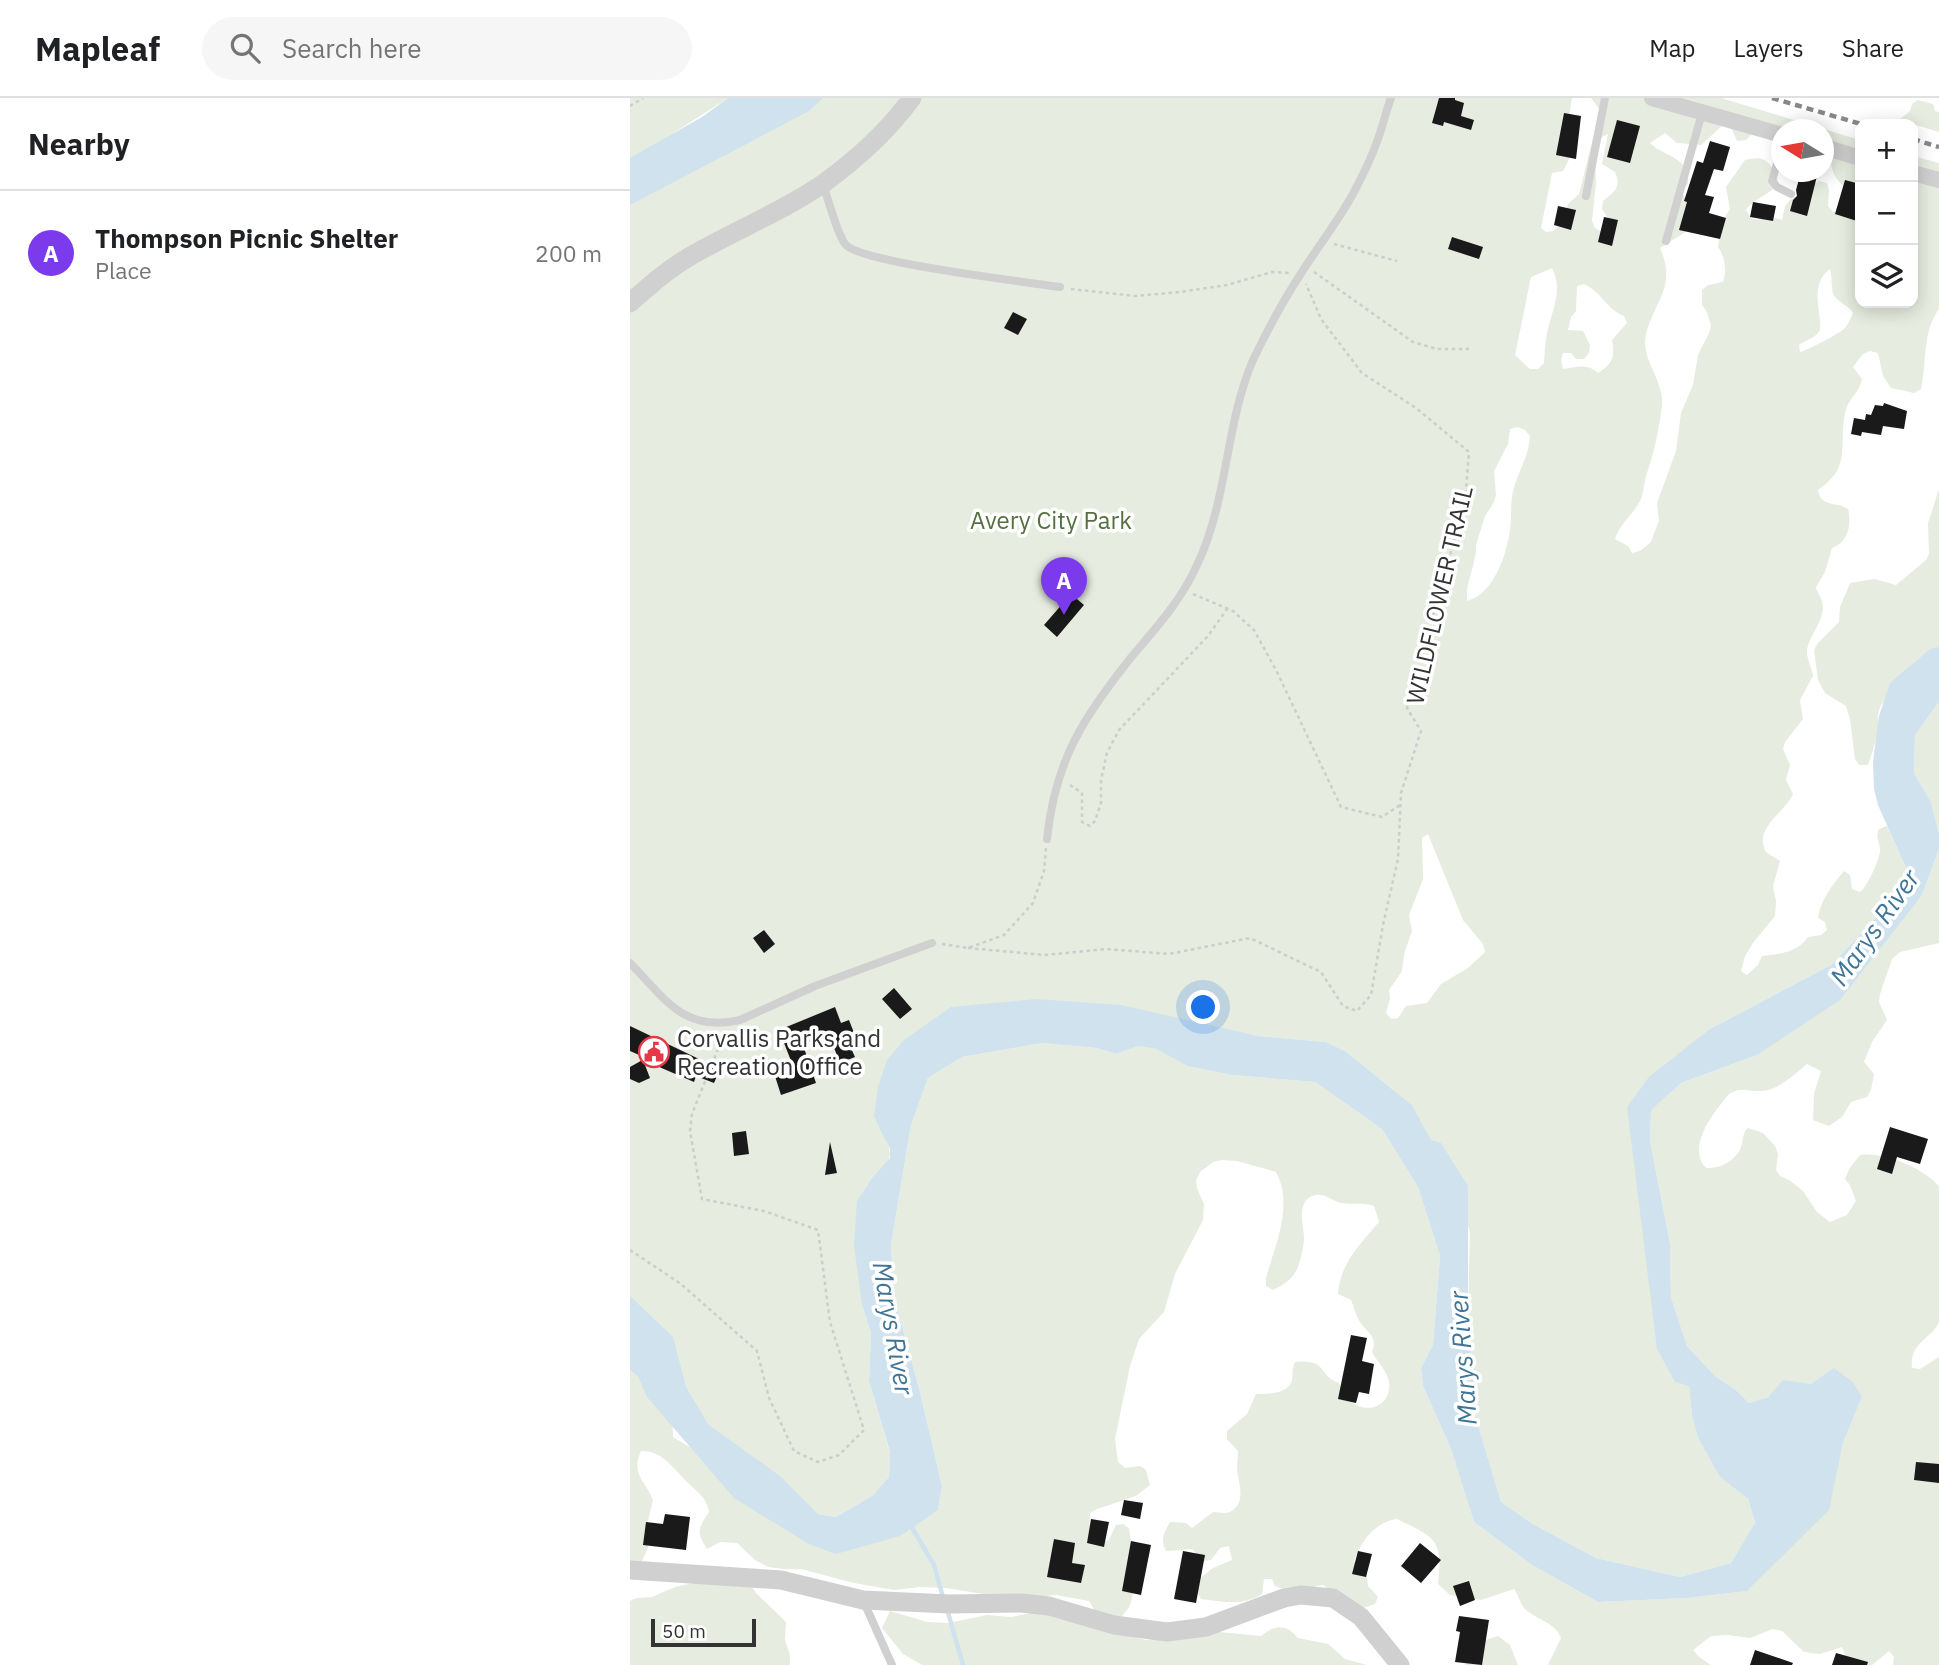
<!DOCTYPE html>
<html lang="en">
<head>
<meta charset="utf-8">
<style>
	:root { --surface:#fff; --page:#f6f6f6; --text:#202124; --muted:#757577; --line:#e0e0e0; --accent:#7c3aed }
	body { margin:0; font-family:"IBM Plex Sans",sans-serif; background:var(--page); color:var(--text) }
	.controls { position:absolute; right:21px; top:21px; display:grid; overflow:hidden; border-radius:14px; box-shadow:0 4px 18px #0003 }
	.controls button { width:63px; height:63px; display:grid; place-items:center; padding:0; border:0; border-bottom:2px solid var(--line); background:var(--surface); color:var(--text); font:35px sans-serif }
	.compass { position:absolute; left:1141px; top:21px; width:63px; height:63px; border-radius:50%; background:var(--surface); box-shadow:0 4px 18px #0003; rotate:281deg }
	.scale { position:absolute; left:21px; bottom:18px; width:105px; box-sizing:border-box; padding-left:7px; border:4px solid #333; border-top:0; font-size:19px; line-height:24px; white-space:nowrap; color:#333; -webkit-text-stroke:5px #fff; paint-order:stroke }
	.you { position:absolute; left:574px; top:910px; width:24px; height:24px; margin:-18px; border:5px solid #fff; border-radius:50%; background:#1a73e8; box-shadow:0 0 0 10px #1a73e833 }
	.badge { display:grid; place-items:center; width:46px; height:46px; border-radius:50%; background:var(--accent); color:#fff; font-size:23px; font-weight:700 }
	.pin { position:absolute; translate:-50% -58px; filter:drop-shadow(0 2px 4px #0008) }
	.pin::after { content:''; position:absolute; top:37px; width:24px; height:21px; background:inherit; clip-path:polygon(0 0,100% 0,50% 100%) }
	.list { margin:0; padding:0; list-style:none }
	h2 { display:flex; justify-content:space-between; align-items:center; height:91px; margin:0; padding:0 28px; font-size:30px }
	h2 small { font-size:23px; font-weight:400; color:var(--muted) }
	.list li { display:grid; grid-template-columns:46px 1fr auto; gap:21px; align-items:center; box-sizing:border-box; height:126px; padding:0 28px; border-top:2px solid var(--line) }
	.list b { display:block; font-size:26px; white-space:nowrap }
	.list p { margin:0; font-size:23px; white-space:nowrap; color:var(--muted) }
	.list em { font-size:23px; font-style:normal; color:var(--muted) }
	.icon { flex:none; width:38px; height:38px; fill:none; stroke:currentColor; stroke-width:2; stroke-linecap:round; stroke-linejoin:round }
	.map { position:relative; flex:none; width:1309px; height:1567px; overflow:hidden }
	header { display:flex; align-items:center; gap:42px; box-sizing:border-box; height:98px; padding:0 35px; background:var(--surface); border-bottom:2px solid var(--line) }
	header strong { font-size:33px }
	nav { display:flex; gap:38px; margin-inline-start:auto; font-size:24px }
	.search { width:490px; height:63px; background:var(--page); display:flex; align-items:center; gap:18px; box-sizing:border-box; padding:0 24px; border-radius:38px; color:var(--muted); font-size:26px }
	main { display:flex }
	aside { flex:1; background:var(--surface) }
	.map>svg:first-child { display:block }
	.green { fill:#e6ecdf; fill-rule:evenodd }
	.water { fill:#cfe2ee }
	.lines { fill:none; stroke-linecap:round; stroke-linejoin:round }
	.stream { stroke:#cfe2ee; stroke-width:4.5 }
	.building { fill:#1a1a1a }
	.path { stroke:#cdcdcd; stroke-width:2.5; stroke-dasharray:3.5 3.5; stroke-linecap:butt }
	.service { stroke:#d0d0d0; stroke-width:8 }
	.minor { stroke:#d0d0d0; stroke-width:16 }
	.tertiary { stroke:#d0d0d0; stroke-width:19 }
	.rail { stroke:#888; stroke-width:4.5; stroke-dasharray:7 5; stroke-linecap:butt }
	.labels { text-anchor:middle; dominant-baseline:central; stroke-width:7; stroke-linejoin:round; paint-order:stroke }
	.park-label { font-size:24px; fill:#56703f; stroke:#fff }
	.street-label { font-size:24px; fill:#333; stroke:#fff }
	.poi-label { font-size:24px; fill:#333; stroke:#fff; text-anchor:start }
	.water-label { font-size:26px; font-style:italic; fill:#3f7597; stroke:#fff }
</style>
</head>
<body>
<header>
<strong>Mapleaf</strong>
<div class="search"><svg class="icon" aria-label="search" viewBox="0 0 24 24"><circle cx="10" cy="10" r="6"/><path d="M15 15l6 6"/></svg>Search here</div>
<nav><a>Map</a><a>Layers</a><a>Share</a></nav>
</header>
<main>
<aside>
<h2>Nearby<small></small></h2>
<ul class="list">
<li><span class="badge">A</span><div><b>Thompson Picnic Shelter</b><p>Place</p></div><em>200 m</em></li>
</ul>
</aside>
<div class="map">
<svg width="1309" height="1567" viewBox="0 0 1309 1567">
	<rect width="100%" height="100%" fill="#fff"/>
	<path class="green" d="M0 0H98L0 63Z
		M167 0H942L938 24 944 52 933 73 922 75 911 130 916 134 923 133 929 128 938 106 949 96 970 12 961 0H1091L1230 42V92C1213 91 1203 82 1201 64L1206 50 1194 44V32L1127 31 1116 42 1107 43 1101 29 1093 27 1071 47 1047 45 1035 35 1020 45C1036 60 1061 59 1058 86L1052 93 1059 110 1057 133 1030 150C1047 188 1025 202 1016 236 1010 261 1034 281 1032 307 1029 331 1025 352 1017 375 1014 383 1014 393 1011 401 1004 416 990 425 985 441L998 448 1002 455 1010 453 1021 444 1029 422 1027 405 1046 353 1051 315 1063 287 1068 257 1079 235 1081 228 1077 214 1072 207V192L1078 187 1093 184C1097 174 1095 158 1088 149L1092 124 1100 111 1096 89 1115 62C1125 60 1133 58 1140 67 1163 93 1127 95 1116 112L1122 121C1133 123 1141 117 1152 122L1155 108 1160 102 1189 83 1197 85 1199 92 1198 108 1203 114 1211 115 1230 109V205H1283V58L1309 65V211C1292 234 1297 265 1291 291L1284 295 1261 290 1253 278 1248 255 1240 253 1233 256 1223 269 1232 281C1230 293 1220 300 1216 311 1207 346 1224 368 1188 392 1191 410 1206 403 1218 411 1222 426 1218 445 1202 450L1195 474 1186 489C1187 495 1191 498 1192 504 1197 519 1180 536 1177 551 1176 561 1182 569 1183 578L1170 602 1173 621 1155 644 1153 651 1160 667 1156 682 1163 696C1154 716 1123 730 1136 754L1150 763 1143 788 1146 803 1145 818 1123 845 1115 858 1111 873 1117 877 1128 867 1132 858C1149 856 1167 855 1178 839L1191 837 1197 832 1195 824 1188 820C1190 803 1203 786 1214 773L1220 777 1222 791 1230 794C1237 789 1249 763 1250 753 1250 744 1245 740 1249 731L1257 728 1276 770 1274 791 1201 867 1080 931 997 1009 1059 1287 1062 1318 1068 1340 1090 1379 1118 1401 1125 1426 1101 1465 1050 1479 966 1460 903 1426 871 1404 846 1320 838 1218 840 1133 801 1043 782 1007 715 953 696 944 628 938 406 901 244 1019C250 1032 266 1051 257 1065L232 1207 241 1235 239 1283 260 1355 259 1379 242 1398 206 1419 188 1416 127 1362 78 1326 0 1214V107ZM978 36 972 66 985 74C992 90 984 94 973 103L972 111 980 123 972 134 965 130 962 123 966 85 965 62 968 46 972 39ZM922 170C933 191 923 210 918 231 915 242 915 254 914 265L908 271H900L885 257 901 179ZM1200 171C1203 179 1200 193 1205 199 1211 206 1218 207 1223 215 1221 220 1218 226 1215 230 1209 236 1178 252 1170 254L1169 247C1174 243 1184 240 1188 235 1197 225 1175 189 1200 171ZM954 186C973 195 975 210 994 218L997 225 982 242C985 259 983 266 968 275 958 265 946 269 933 271L931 263 933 255H941L946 261H954L959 255 960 247 953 233 938 232 941 219 946 213 947 188ZM888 329 895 332 900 338C899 359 887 375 883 394 880 407 882 420 880 433 876 457 864 496 837 503 835 484 847 466 846 447L855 418 864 404 866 397 864 373 878 346 880 331ZM798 736 833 822 853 846 855 854 838 870 811 886 797 905 776 908 768 920 761 921 756 915 760 900 759 892 772 873 774 856 782 833 779 817 793 781 792 740Z
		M1288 2 1303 6 1305 13 1309 14V34L1269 22 1280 13 1282 6Z
		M1309 391V549C1282 558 1267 587 1250 609L1248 616 1249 633 1238 667H1229L1225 661 1220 621 1216 608 1195 595 1188 582 1184 552 1188 545 1209 524 1210 509 1220 485 1244 481 1266 487 1296 462 1299 456 1298 425Z
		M1309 604V737L1301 704 1284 675 1285 637Z
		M1309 751V845L1270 854 1262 861 1250 896 1249 904 1257 922 1242 944 1234 964 1244 976 1241 992 1237 999 1221 1004 1212 1019 1199 1028 1183 1022 1184 996 1191 973 1177 966C1165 976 1148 992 1132 993 1119 994 1112 988 1099 996 1084 1014 1056 1048 1076 1070 1089 1071 1103 1064 1110 1052 1114 1043 1111 1037 1118 1030L1133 1035 1145 1048 1148 1056 1146 1072 1150 1078 1159 1082 1173 1093 1187 1114 1200 1124 1217 1117 1226 1103 1220 1087 1215 1081 1219 1071 1230 1057C1255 1054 1291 1069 1309 1088V1224C1302 1241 1279 1244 1282 1270L1290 1271 1309 1259V1567H1263L1264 1559 1259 1553 1242 1567H1219L1212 1549 1190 1556 1174 1554 1152 1533 1143 1531 1120 1540 1097 1537 1081 1538 1063 1552 1069 1559 1081 1567H918L931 1540C925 1524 907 1522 895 1511 890 1507 889 1497 884 1491L851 1502 820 1497 808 1486C813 1441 806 1440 767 1421 745 1424 731 1443 724 1463L728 1470 736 1471 738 1488 748 1499 745 1506 730 1511 693 1487 659 1493 645 1488 642 1481H634L632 1496C613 1508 592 1504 571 1501L567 1494 570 1480 583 1470 602 1462 599 1448 590 1450 581 1462 573 1463 562 1451 536 1453C530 1441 534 1435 540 1424L556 1425 562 1430 583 1414C588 1414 595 1416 600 1414 615 1406 610 1390 608 1377 606 1369 608 1361 608 1353L597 1341V1333L617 1316 626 1296C638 1296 659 1296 662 1282 663 1275 662 1270 665 1264 698 1260 688 1278 709 1285 712 1292 714 1300 721 1304 739 1317 762 1307 759 1284 758 1275 747 1263 742 1254 748 1238 738 1236 730 1224 726 1218 724 1209 721 1202L708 1196C710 1166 730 1146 749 1124L744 1108C734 1104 723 1107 712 1105 703 1104 696 1095 686 1097 666 1100 673 1126 674 1139 674 1147 671 1163 667 1171 662 1182 653 1187 643 1192L636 1188V1180C645 1147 664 1107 646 1074L607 1063 592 1062 583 1064 570 1074 566 1082 567 1090 574 1106 573 1122 545 1176 534 1214 509 1241 500 1268 485 1341 488 1364 495 1370 510 1368 516 1372 520 1387 506 1398 467 1411 460 1415 459 1439 472 1445 479 1442 486 1427 493 1426 499 1430C502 1450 507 1488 500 1507 498 1512 493 1516 490 1521L467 1516 459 1503 426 1497 384 1501 316 1490 290 1489 264 1492 224 1485 171 1471H154L138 1469 125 1462 107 1445 90 1444 77 1451C66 1433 68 1431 79 1414 77 1399 66 1393 56 1383 43 1370 32 1352 11 1353 0 1377 16 1383 23 1402L17 1427 18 1450 11 1465 0 1468V1264L42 1315 43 1339 184 1424 308 1412 312 1388 290 1294 264 1198 261 1147 281 1027 298 980 332 959 412 945 466 950 486 956 508 948 528 951 557 968 602 977 685 984 752 1031 788 1089 810 1158 803 1247 791 1270 793 1288 821 1351 844 1424 902 1467 968 1504 1058 1500 1117 1493 1198 1412 1213 1345 1232 1299 1204 1271 1181 1286 1153 1283 1138 1299 1119 1305 1106 1292 1085 1278 1057 1248 1041 1199 1040 1145 1020 1043 1021 1011 1051 985 1127 957 1292 797Z
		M77 1482 118 1484 127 1496 156 1524 155 1542 160 1557V1567H0V1503L6 1500 22 1499 45 1489Z
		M260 1513 297 1524 318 1525 357 1517 381 1519 412 1513 474 1532 516 1542 578 1533 631 1538C644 1527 656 1525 668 1540L698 1546 715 1561 737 1567H292L273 1556 252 1530Z
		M868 1538 880 1547 888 1567H835L836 1562 845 1545Z"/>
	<path class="water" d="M98 0H193L179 13 0 107V60L72 19Z
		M1309 549V604L1285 637 1284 675 1301 704 1309 737V751L1292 797 1210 902 1127 957 1051 985 1021 1012 1020 1043 1040 1145 1041 1199 1057 1248 1085 1278 1106 1292 1119 1305 1138 1299 1153 1282 1181 1286 1204 1270 1223 1284 1232 1299 1213 1345 1199 1412 1117 1493 1058 1500 968 1504 902 1467 844 1424 821 1351 793 1288 791 1270 803 1247 810 1158 788 1089 752 1031 685 984 602 977 557 968 527 951 508 948 486 956 466 950 412 945 332 959 298 980 281 1027 261 1147 264 1198 290 1294 312 1388 308 1412 270 1438 206 1456 179 1446 104 1400 17 1299 8 1278 0 1272V1198L43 1239 56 1289 78 1326 150 1378 188 1416 206 1419 242 1398 259 1379 260 1354 239 1283 241 1235 232 1207 224 1147 227 1103 243 1079 260 1060V1051L244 1019 248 989 257 962 274 942 321 909 406 901 491 907 628 938 696 944 715 953 782 1007 801 1042 811 1045 838 1088V1218L846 1320 871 1404 903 1426 966 1460 1050 1479 1101 1465 1125 1425 1118 1401 1090 1379 1068 1340 1062 1318 1059 1288 1045 1284 1027 1251 997 1009 1019 979 1080 931 1201 867 1274 791 1276 770 1248 707 1244 691 1243 664 1249 618 1260 585 1300 551Z"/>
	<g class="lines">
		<path class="stream" d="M277 1427 281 1428 304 1467 313 1499
			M317 1511 333 1567"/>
	</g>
	<path class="building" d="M809 0H825V2L834 5 831 18 844 22 841 32 814 24 813 28 802 25Z
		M934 15 951 18 946 61 926 57Z
		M987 22 1010 28 1000 65 977 59Z
		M1080 43 1100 49 1093 73 1084 71 1075 97 1084 99 1079 115 1096 120 1090 141 1049 132 1057 104 1054 103 1067 63 1073 65Z
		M1171 74H1188L1177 118 1160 113 1163 102 1167 98 1166 92Z
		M1215 82 1230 86 1226 109 1230 111V124L1205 116Z
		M1123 104 1146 108 1143 123 1120 119Z
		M928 108 946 112 941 132 924 127Z
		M974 119 988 122 982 148 968 144Z
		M822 139 853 149 849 161 818 151Z
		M383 214 397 221 388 237 374 230Z
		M1254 305 1277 313 1274 331 1253 328 1251 337 1232 334 1231 338 1221 336 1224 320 1235 322 1236 316 1241 317 1245 307 1253 308Z
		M441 496 454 507 427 539 414 527Z
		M134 832 145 846 134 855 123 840Z
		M264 890 282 911 270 921 252 901Z
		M205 909 211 925 219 922 228 945 220 948 225 959 210 965 199 937 173 947 186 985 151 997 144 975 163 968 149 932Z
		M0 928 90 971 84 985 66 978 64 984 13 962 20 980 9 985 0 981V969L16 960 0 953Z
		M1260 1029 1298 1041 1290 1066 1267 1059 1262 1076 1247 1071Z
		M116 1033 119 1056 104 1058 102 1035Z
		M200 1044 207 1075 195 1077Z
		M721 1237 737 1240 732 1263 744 1266 739 1296 729 1294 726 1305 708 1301Z
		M1286 1364 1309 1366V1385L1284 1382Z
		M494 1402 513 1405 510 1421 491 1417Z
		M35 1416 60 1419 56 1452 13 1447 16 1424 33 1426Z
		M461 1421 479 1424 474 1449 457 1445Z
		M424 1441 445 1445 442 1465 455 1467 451 1485 417 1479Z
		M501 1443 521 1447 511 1497 492 1493Z
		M790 1445 811 1462 791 1485 771 1468Z
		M553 1453 575 1457 566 1505 544 1501Z
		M728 1453 742 1456 736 1479 722 1476Z
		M839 1483 845 1502 830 1508 823 1488Z
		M829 1518 859 1522 852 1567 825 1564 830 1534 826 1533Z
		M1125 1552 1163 1565 1162 1567H1120Z
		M1206 1555 1238 1564 1237 1567H1202Z"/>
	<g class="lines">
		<path class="path" d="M0 8 13 0
			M704 146 767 163
			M684 174 783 244 807 251H839
			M441 191 505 198 550 194 597 187 642 174 659 175
			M563 496 603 513 624 532 647 574 711 709 752 719 770 707
			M440 687 452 695V724L460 728 465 723 471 705V682L477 655 489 632 578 538 597 511
			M312 846 338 850 374 837 403 805 414 773 416 750
			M338 850 415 857 476 851 539 856 620 840 691 874 713 908 727 913 741 897 753 827 768 761 771 695 791 633 777 610 835 404 839 354 786 310 732 275 691 221 676 186
			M0 1152 51 1186 127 1253 139 1300 164 1353 188 1364 209 1357 234 1332 200 1224 188 1132 134 1113 72 1101 60 1033 62 1016 94 936"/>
		<path class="service" d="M1152 48 1142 83 1147 89 1161 96
			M193 87C198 100 208 139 216 147 233 165 396 184 430 189
			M956 98 975 0
			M1036 143 1072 15
			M417 741C425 662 454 618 503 557 527 529 552 501 567 467 598 403 595 327 623 262 637 233 654 201 672 174 689 147 709 122 724 94 733 77 742 58 748 41 753 27 756 13 761 0
			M0 865C35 900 53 935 110 922L185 888 302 845
			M233 1502 262 1567"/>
		<path class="minor" d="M1022 0 1152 37
			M1194 49 1230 60
			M1283 75 1309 82"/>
		<path class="tertiary" d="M0 205C19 188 37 172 59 159 103 133 152 114 194 85 227 61 258 33 282 0
			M0 1472 151 1482 233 1502 319 1506 391 1505 419 1508 484 1527 537 1534 576 1529 654 1500 671 1497 703 1500 731 1519 770 1567"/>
		<path class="rail" d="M1142 0 1231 26
			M1283 41 1309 49"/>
	</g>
	<defs>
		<g id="civic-ring" transform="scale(1.575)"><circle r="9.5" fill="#fff" stroke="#e63946" stroke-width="1.5"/><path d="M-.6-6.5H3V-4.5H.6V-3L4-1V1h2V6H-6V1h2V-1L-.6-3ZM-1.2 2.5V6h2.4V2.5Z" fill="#e63946"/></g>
	</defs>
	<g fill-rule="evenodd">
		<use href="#civic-ring" x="24" y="954"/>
	</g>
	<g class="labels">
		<g class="park-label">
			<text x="421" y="422">Avery City Park</text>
		</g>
		<g class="street-label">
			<text transform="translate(809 497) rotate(-77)">WILDFLOWER TRAIL</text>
		</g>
		<g class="poi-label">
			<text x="47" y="940">Corvallis Parks and<tspan x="47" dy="28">Recreation Office</tspan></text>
		</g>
		<g class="water-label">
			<text transform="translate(1244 829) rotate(-55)">Marys River</text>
			<text transform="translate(264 1230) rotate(80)">Marys River</text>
			<text transform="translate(832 1260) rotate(-94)">Marys River</text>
		</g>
	</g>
</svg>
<div class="controls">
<button>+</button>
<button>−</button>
<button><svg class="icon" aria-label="layers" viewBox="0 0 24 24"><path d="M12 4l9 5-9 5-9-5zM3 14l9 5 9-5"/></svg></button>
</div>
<svg class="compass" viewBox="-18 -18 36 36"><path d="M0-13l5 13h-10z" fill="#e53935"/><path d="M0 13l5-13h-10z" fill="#757577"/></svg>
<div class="scale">50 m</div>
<div class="you"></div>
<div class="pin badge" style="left:434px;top:517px">A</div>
</div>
</main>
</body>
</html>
